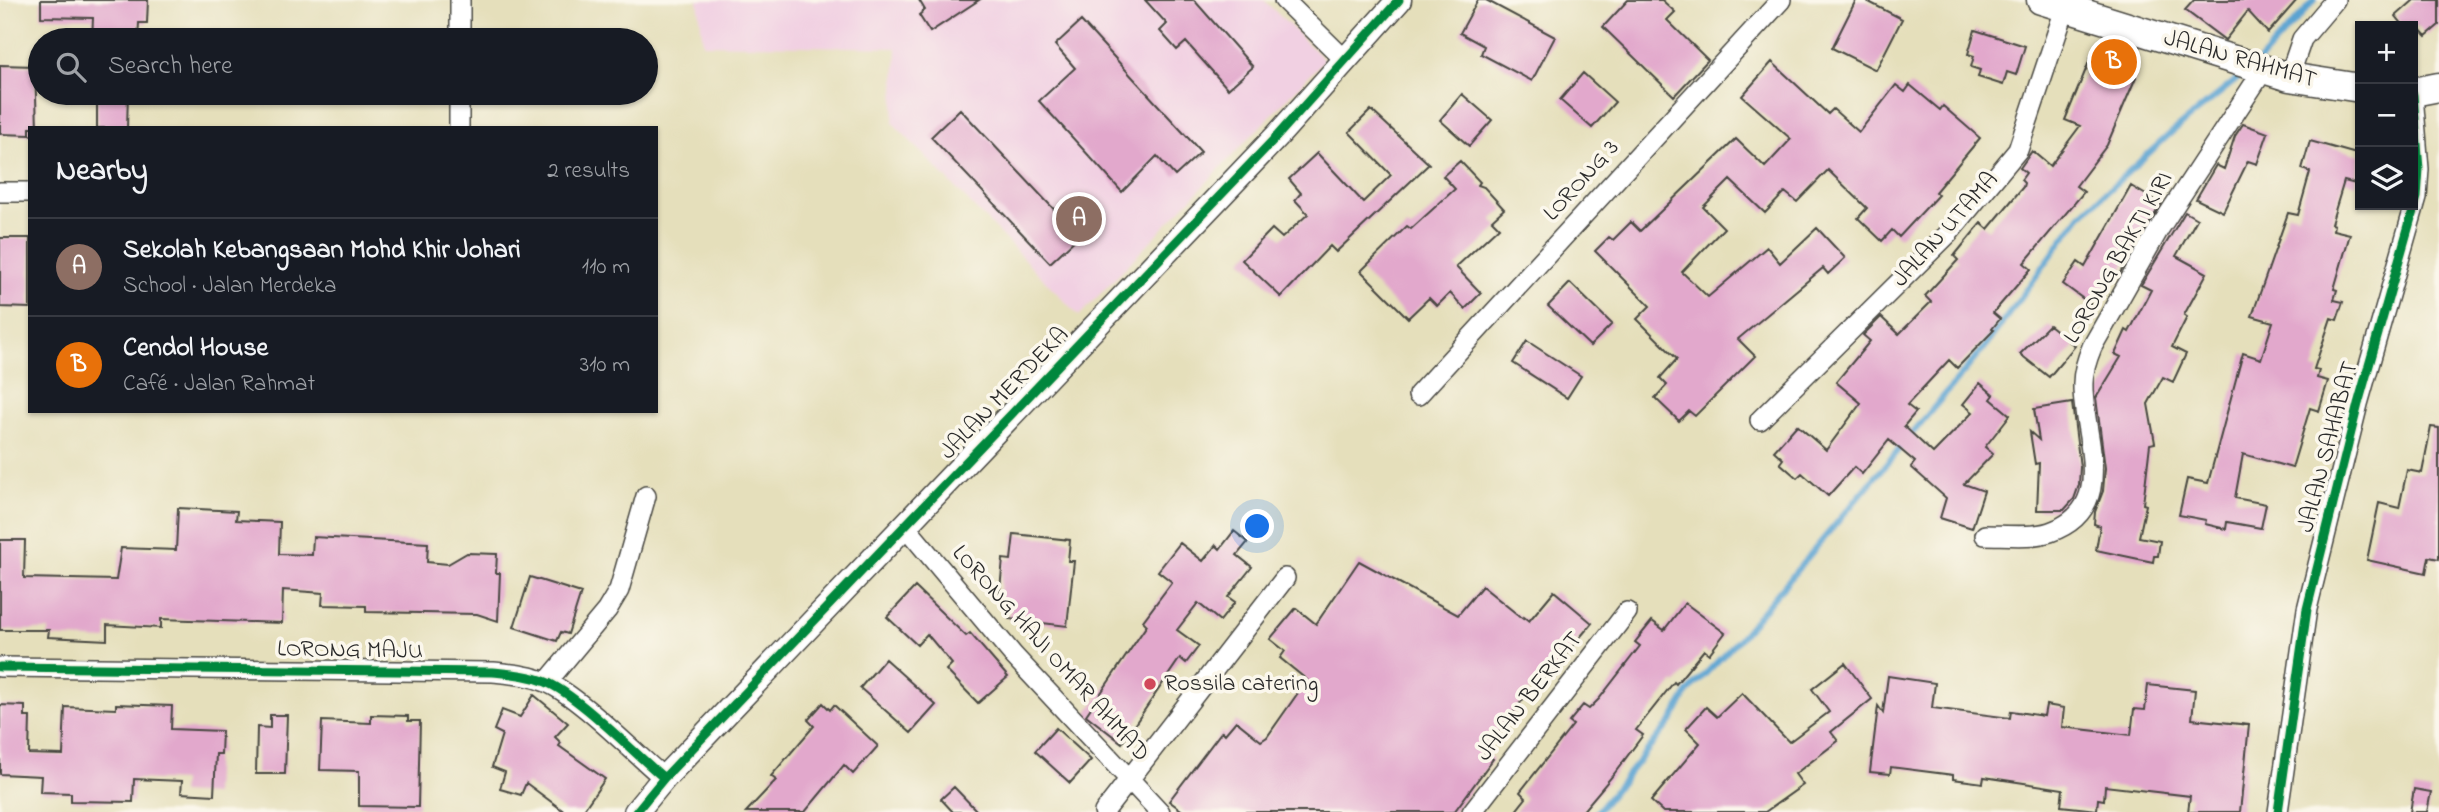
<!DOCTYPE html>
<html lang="en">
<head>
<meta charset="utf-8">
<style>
	:root { --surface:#171b24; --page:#242831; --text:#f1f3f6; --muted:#9ea1a6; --line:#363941; --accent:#d1495b }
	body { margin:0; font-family:"Indie Flower",sans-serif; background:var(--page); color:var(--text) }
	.controls { position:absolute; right:21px; top:21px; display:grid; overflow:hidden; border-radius:0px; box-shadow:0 2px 5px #0004 }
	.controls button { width:63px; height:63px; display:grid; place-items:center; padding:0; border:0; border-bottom:2px solid var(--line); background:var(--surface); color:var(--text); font:35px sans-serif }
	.you { position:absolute; left:1258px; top:527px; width:24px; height:24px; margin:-18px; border:5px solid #fff; border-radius:50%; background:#1a73e8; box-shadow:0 0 0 10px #1a73e833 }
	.badge { display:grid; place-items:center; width:46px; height:46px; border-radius:50%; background:var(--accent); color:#fff; font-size:23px; font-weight:700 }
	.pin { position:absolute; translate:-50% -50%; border:4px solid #fff; box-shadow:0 2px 7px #0006 }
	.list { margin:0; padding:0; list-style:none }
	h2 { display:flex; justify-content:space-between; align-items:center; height:91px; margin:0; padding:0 28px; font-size:30px }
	h2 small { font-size:23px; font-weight:400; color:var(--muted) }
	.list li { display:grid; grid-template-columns:46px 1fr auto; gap:21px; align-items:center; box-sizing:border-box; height:98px; padding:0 28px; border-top:2px solid var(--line) }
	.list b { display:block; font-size:26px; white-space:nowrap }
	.list p { margin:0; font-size:23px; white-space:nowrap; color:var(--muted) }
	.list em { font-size:23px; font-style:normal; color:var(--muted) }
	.icon { flex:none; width:38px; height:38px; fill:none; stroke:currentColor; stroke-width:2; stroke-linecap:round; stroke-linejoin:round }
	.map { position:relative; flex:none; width:2439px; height:812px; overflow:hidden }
	.search { position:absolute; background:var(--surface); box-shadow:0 2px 5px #0004; left:28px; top:28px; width:630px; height:77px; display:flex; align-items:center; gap:18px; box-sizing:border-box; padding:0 24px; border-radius:38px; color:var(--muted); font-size:26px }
	.panel { position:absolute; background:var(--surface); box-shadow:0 2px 5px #0004; left:28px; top:126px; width:630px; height:287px; border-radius:0px }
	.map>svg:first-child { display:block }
	.built { fill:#f1d0e2 }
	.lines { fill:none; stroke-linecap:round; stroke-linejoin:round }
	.stream { stroke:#5aa3d1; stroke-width:6 }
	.building { fill:#e2a8cc }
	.minor-casing { stroke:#474641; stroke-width:22 }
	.tertiary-casing { stroke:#474641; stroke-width:27 }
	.secondary-casing { stroke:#474641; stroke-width:31 }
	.minor { stroke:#fff; stroke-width:19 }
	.tertiary { stroke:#fff; stroke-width:24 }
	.secondary { stroke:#fff; stroke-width:28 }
	.cycleway-casing { stroke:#fbf7ec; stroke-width:13 }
	.cycleway { stroke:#00873e; stroke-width:9 }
	.poi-dot { fill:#d1495b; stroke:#fbf7ec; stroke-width:2.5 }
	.labels { text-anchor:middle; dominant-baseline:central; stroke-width:7; stroke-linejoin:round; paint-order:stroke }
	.street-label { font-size:24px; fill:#2b2b2b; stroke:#fbf7ec }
	.poi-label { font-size:24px; fill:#2b2b2b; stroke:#fbf7ec; text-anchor:start }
</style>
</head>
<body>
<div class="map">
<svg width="2439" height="812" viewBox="0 0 2439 812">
	<rect width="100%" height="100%" fill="#fbf7ec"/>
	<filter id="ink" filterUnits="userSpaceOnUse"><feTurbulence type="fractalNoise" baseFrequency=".0143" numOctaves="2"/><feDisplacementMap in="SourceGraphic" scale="14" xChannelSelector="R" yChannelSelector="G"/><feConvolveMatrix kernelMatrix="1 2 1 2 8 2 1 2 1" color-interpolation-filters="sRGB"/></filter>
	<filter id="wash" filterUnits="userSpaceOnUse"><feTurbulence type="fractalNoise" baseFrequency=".00686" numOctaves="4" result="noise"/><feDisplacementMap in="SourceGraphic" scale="28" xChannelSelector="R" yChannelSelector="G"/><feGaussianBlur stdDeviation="1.57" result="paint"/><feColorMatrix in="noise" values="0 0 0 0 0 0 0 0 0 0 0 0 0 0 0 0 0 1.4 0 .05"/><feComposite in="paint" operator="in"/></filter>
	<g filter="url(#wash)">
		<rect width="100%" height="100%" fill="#e5dfbb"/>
		<path class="built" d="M698 0H1264L1324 60 1079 316 893 123 897 48 703 44Z"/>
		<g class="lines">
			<path class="stream" d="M2260 60 2315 0
				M1597 812 1673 719 1688 692 1739 639 1984 348 2080 216 2172 132 2246 72"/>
		</g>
		<g id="blocks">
			<path class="building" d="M41 0H148L147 23H139L138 40H92L93 18 41 17Z
				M919 0H979L930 32 919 15 925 10Z
				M1145 0H1194L1253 67 1228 89 1186 42 1177 50 1160 31 1167 24Z
				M1478 0H1486L1555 37 1532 81 1481 54 1484 46 1460 33Z
				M1628 0H1662L1675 12 1667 20 1708 60 1674 96 1603 27Z
				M1856 0H1865L1902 19 1876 70 1832 48Z
				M2194 0H2297L2268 33 2248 11 2225 40 2185 10Z
				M2414 0H2439V25L2426 36 2417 26H2404L2396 16Z
				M1081 21 1201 152 1175 176 1157 156 1122 192 1039 101 1075 68 1055 45Z
				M1975 30 2025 46 2016 75 2007 72 2003 85 1978 77 1980 70 1971 67 1974 56 1968 54Z
				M2091 57 2136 77 2107 145 2076 186 2084 192 2024 263 2031 269 1993 313 2000 319 1992 329 1994 330 1957 368 1949 360 1907 405 1916 412 1904 426 1933 453 1973 412 1963 404 1980 383 1994 395 1991 399 2010 415 1985 447 1993 454 1964 484 1984 491 1972 528 1940 518 1946 498 1911 467 1915 462 1889 440 1862 474 1854 467 1828 496 1802 473 1797 478 1780 463 1783 459 1774 451 1797 425 1826 450 1861 403 1836 382 1870 341 1863 335 1881 317 1899 334 1931 302 1925 296 1958 260 1954 256 1981 223 1988 229 2023 187 2024 183 2021 180 2026 173 2020 168 2032 151 2050 166 2080 126 2065 120Z
				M1772 62 1828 114 1833 109 1859 132 1896 85 1905 92 1910 85 1940 110 1943 106 1980 138 1935 192 1938 195 1899 237 1892 230 1882 241 1858 218 1867 208 1828 170 1797 202 1785 192 1765 213 1730 180 1703 207 1724 228 1682 272 1708 297 1767 247 1780 263 1817 228 1845 258 1828 274 1823 268 1738 339 1755 356 1695 416 1689 411 1679 421 1655 398 1667 385 1660 378 1677 359 1637 319 1650 306 1595 251 1609 237 1613 240 1631 222 1640 231 1736 139 1765 167 1791 139 1742 96Z
				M0 65 35 66 37 128H30V135L0 134Z
				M1583 73 1615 102 1592 128 1560 100Z
				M97 93H128L127 128H97Z
				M1462 94 1492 120 1469 146 1440 120Z
				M960 109 1079 236 1050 263 931 137Z
				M1371 110 1429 164 1336 252 1330 246 1281 297 1242 260 1272 229 1282 238 1308 214 1295 200 1301 193 1289 179 1317 153 1363 202 1391 175 1349 132Z
				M2243 124 2268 133 2257 164 2248 161 2223 212 2196 199 2216 165 2224 169 2235 136Z
				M2310 141 2360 155 2356 184 2344 181 2331 224 2334 225 2333 230 2350 234 2334 289 2337 290 2334 300 2343 302 2337 320 2331 318 2314 369 2319 370 2317 378 2328 381 2319 411 2310 408 2292 468 2243 454 2235 498 2266 504 2261 528 2227 522 2226 529 2205 524 2206 520 2179 515 2187 479 2208 483 2243 353 2261 359 2273 322 2252 316 2288 213 2298 215 2310 172 2302 169Z
				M1460 161 1480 182 1478 185 1484 187 1504 209 1492 220 1499 227 1456 267 1481 293 1465 309 1450 293 1437 306 1429 298 1408 318 1361 271 1407 226 1411 229 1455 189 1443 176Z
				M2131 186 2161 204 2120 273 2115 274 2093 306 2063 284 2078 262 2085 267Z
				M2185 212 2197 219 2176 256 2207 273 2184 315 2187 317 2172 347 2186 354 2173 382 2163 377 2148 404 2155 443 2150 444 2143 504 2146 505 2139 537 2160 541 2158 556H2154L2153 562 2096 550 2100 526 2094 524 2095 512 2103 491 2105 468 2096 398 2121 357 2115 354 2126 330 2129 332 2151 290 2141 285Z
				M0 238H30V308L0 307Z
				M1570 283 1612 324 1590 346 1548 306Z
				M2049 325 2075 346 2049 377 2020 354Z
				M1527 341 1581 376 1567 398 1513 363Z
				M2072 403 2080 467 2079 485 2074 499 2064 510H2037L2039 463 2035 464 2030 432 2039 440 2034 409Z
				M2431 427 2439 428V559L2429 557 2426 573 2367 560 2379 503 2399 508 2407 470 2422 473Z
				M178 508 237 511 236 520 280 522 279 554 312 555 313 537 428 543 427 562 448 564 467 553 497 554 496 573H500L498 621 477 614 366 612V606L322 605 323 593 283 590 282 623 161 619V628L107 625V640L48 637 49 630H0V540H25L24 578 116 580 121 548 176 550Z
				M1234 531 1248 542 1237 555 1252 567 1228 597 1235 602 1220 621 1198 603 1177 630 1199 646 1186 663 1180 658 1122 743 1086 715 1147 625 1143 621 1172 582 1158 571 1180 543 1203 561 1216 545 1220 549Z
				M1014 534 1070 540 1068 561H1074L1067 626 1009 619 1011 602 999 600 1003 559 1011 560Z
				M1359 561 1458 615 1482 586 1523 619 1524 617 1529 621 1554 591 1592 623 1541 684 1537 681 1483 752 1493 759 1454 812H1184L1169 801 1222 731 1225 734 1236 721 1261 741 1267 737 1307 680 1280 658 1285 651 1270 639 1296 608 1316 624Z
				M530 577 581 593 568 634 561 632 557 641 514 627Z
				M915 587 966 636 970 633 1008 677 978 703 946 670 952 664 927 634 917 645 887 617Z
				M1685 603 1725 633 1709 654 1704 650 1676 684 1674 682 1636 730 1643 735 1614 774 1582 812H1515L1526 798 1520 792 1573 725 1569 722 1583 705 1589 709 1599 699 1640 646 1635 642 1652 621 1664 630Z
				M885 659 936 705 911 733 860 688Z
				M1845 663 1872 699 1831 732 1838 741 1795 774 1803 785 1765 812H1663L1651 801 1700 743 1686 729 1706 707 1717 717 1742 693 1789 742 1829 712 1812 689Z
				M1888 676 1935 683 1932 708 2010 718 2011 711 2044 716 2046 705 2064 708 2062 727 2131 735 2134 709 2145 710 2148 685 2195 690 2192 719 2249 725 2240 812H2188L2190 796 2105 786 2104 800 2098 799 2097 810 2061 806 2063 789 1984 777 1983 783 1953 779V775L1891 767 1890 774 1870 772 1878 706 1883 713Z
				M534 695 568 723 555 737 561 743 559 746 605 779 582 812H565L526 783 521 795 500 789 505 772 492 767 502 734 494 730 502 710 520 717Z
				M823 703 830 710 834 705 878 746 853 774 844 765 805 812H746L776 780 771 776 814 726 808 720Z
				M116 704 172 706 171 729 222 731 221 754H216L214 795 181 793 182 781 134 779 133 802 71 801V793L40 792 41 776 0 774V705L25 706V717H30L29 754 63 755 65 707 116 709Z
				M270 715H287L285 774H256L257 727 270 728Z
				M371 715 408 716V721H420L418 807 359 806V771L320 770 322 721 371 723Z
				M1056 728 1091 760 1070 783 1035 751Z
				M954 787 978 812H953L941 799Z
				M2414 789 2431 792 2427 812H2410Z"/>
		</g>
	</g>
	<g filter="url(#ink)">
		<use href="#blocks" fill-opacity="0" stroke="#474641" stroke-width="2"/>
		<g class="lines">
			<g class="minor-casing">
				<path id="minor" d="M1284 0 1346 61
					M460 40V0
					M2289 77 2302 39 2335 0
					M459 128V93
					M0 192H30
					M1418 395 1781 0
					M1760 420 1948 234 2018 150 2065 9
					M905 526 1014 656 1160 812
					M1985 535C2005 535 2032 538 2050 532 2121 507 2081 434 2083 383 2083 370 2087 359 2092 347L2159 229 2264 69
					M0 667 493 672C511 674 529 675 546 682 578 695 635 754 664 778
					M547 682 607 610 619 590 646 496
					M1104 812 1285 578
					M1472 812 1627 612
					M2278 812 2307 609 2358 404 2417 197 2419 169 2413 95"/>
			</g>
			<g class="tertiary-casing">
				<path id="tertiary" d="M636 812 664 778 1278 135 1399 0"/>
			</g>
			<g class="secondary-casing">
				<path id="secondary" d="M2041 0 2289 77 2360 88
					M2413 92 2439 87"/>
			</g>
			<use href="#minor" class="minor"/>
			<use href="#tertiary" class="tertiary"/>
			<use href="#secondary" class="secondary"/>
			<g class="cycleway-casing">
				<path id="cycleway" d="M0 667 493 672C511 674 529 675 546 682 578 695 635 754 664 778
					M636 812 664 778 1278 135 1399 0
					M2278 812 2307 609 2358 404 2417 197 2419 169 2413 95"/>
			</g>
			<use href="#cycleway" class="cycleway"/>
		</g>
	</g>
	<circle class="poi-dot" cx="1150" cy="684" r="7"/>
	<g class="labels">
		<g class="street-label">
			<text transform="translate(2240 60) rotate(16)">JALAN RAHMAT</text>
			<text transform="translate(1582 181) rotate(-48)">LORONG 3</text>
			<text transform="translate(1946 230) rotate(-48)">JALAN UTAMA</text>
			<text transform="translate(2119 258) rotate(-60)">LORONG BAKTI KIRI</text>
			<text transform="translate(1005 394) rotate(-46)">JALAN MERDEKA</text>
			<text transform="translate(2329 447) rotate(-75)">JALAN SAHABAT</text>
			<text transform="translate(350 651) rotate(1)">LORONG MAJU</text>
			<text transform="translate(1050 654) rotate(48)">LORONG HAJI OMAR AHMAD</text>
			<text transform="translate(1530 697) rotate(-52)">JALAN BERKAT</text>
		</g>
		<g class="poi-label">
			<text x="1164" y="684">Rossila catering</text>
		</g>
	</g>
</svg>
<div class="controls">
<button>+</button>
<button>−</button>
<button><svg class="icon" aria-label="layers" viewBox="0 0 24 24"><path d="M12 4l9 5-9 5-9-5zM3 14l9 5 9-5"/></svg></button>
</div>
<div class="you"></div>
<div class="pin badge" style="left:1079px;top:219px;background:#8d6e63">A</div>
<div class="pin badge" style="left:2114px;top:62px;background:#e8710a">B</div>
<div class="search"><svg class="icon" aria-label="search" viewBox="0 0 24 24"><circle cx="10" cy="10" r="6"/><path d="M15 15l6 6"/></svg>Search here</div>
<section class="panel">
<h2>Nearby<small>2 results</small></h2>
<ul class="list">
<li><span class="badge" style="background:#8d6e63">A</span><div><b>Sekolah Kebangsaan Mohd Khir Johari</b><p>School · Jalan Merdeka</p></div><em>110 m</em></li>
<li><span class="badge" style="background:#e8710a">B</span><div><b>Cendol House</b><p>Café · Jalan Rahmat</p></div><em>310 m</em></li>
</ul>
</section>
</div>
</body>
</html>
